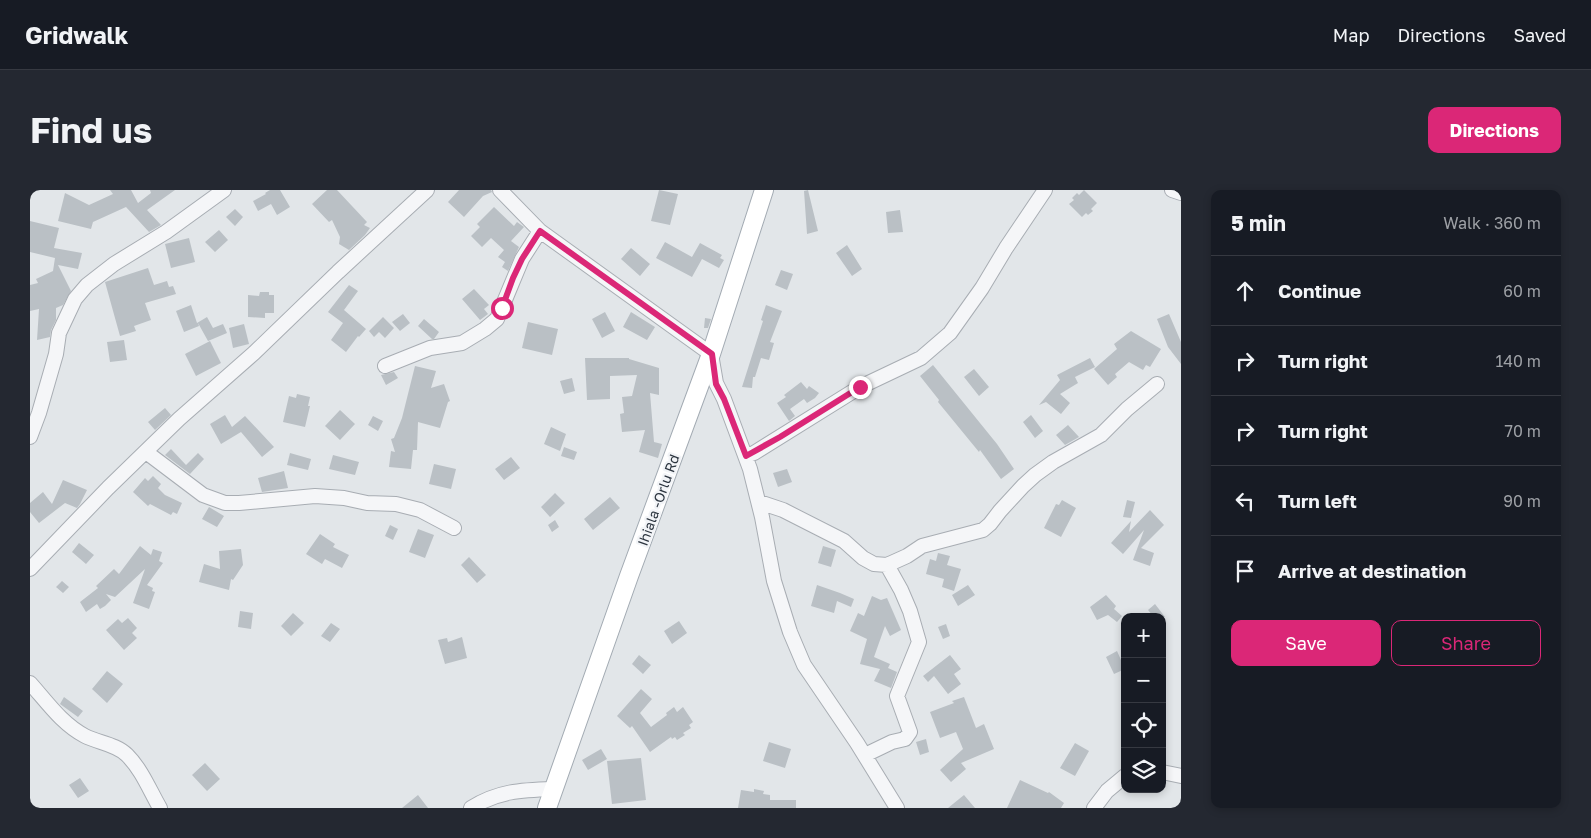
<!DOCTYPE html>
<html lang="en">
<head>
<meta charset="utf-8">
<style>
	:root { --surface:#171b24; --page:#242831; --text:#f1f3f6; --muted:#9ea1a6; --line:#363941; --accent:#db2777 }
	body { margin:0; font-family:"Golos Text",sans-serif; background:var(--page); color:var(--text) }
	.controls { position:absolute; right:15px; bottom:15px; display:grid; overflow:hidden; border-radius:10px; box-shadow:0 2px 8px #0003 }
	.controls button { width:45px; height:45px; display:grid; place-items:center; padding:0; border:0; border-bottom:1px solid var(--line); background:var(--surface); color:var(--text); font:25px sans-serif }
	.stop { position:absolute; width:15px; height:15px; margin:-11px; border:4px solid #db2777; border-radius:50%; background:#fff }
	.stop.end { background:#db2777; border-color:#fff; box-shadow:0 1px 5px #0008 }
	.list { margin:0; padding:0; list-style:none }
	h2 { display:flex; justify-content:space-between; align-items:center; height:65px; margin:0; padding:0 20px; font-size:21px }
	h2 small { font-size:16px; font-weight:400; color:var(--muted) }
	.list li { display:grid; grid-template-columns:32px 1fr auto; gap:15px; align-items:center; box-sizing:border-box; height:70px; padding:0 20px; border-top:1px solid var(--line) }
	.list b { display:block; font-size:19px; white-space:nowrap }
	.list em { font-size:16px; font-style:normal; color:var(--muted) }
	.actions { display:flex; gap:10px; padding:15px 20px }
	.actions a { flex:1; padding:11px 0; border:1px solid var(--accent); border-radius:10px; text-align:center; font-size:18px; color:var(--accent) }
	.actions .main { background:var(--accent); color:#fff }
	.icon { flex:none; width:28px; height:28px; fill:none; stroke:currentColor; stroke-width:2; stroke-linecap:round; stroke-linejoin:round }
	.map { position:relative; flex:none; width:1151px; height:618px; overflow:hidden; border-radius:10px }
	header { display:flex; align-items:center; gap:30px; box-sizing:border-box; height:70px; padding:0 25px; background:var(--surface); border-bottom:1px solid var(--line) }
	header strong { font-size:24px }
	nav { display:flex; gap:28px; margin-inline-start:auto; font-size:18px }
	.intro { display:flex; align-items:center; justify-content:space-between; box-sizing:border-box; height:120px; padding:0 30px }
	h1 { margin:0; font-size:35px }
	.button { padding:12px 22px; border-radius:10px; background:var(--accent); color:#fff; font-size:18px; font-weight:700 }
	main { display:flex; gap:30px; padding:0 30px }
	aside { flex:1; background:var(--surface); border-radius:10px; box-shadow:0 2px 8px #0003 }
	.map>svg:first-child { display:block }
	.building { fill:#bac0c5 }
	.lines { fill:none; stroke-linecap:round; stroke-linejoin:round }
	.minor-casing { stroke:#a8adb3; stroke-width:16 }
	.major-casing { stroke:#a3abb3; stroke-width:20 }
	.minor { stroke:#f5f6f8; stroke-width:14 }
	.major { stroke:#fff; stroke-width:18 }
	.route { stroke:#db2777; stroke-width:6 }
	.labels { text-anchor:middle; dominant-baseline:central; stroke-width:4.5; stroke-linejoin:round; paint-order:stroke }
	.street-label { font-size:14px; fill:#2c353f; stroke:#f2f4f7 }
</style>
</head>
<body>
<header>
<strong>Gridwalk</strong>
<nav><a>Map</a><a>Directions</a><a>Saved</a></nav>
</header>
<div class="intro"><h1>Find us</h1><a class="button">Directions</a></div>
<main>
<div class="map">
<svg width="1151" height="618" viewBox="0 0 1151 618">
	<rect width="100%" height="100%" fill="#e2e6e9"/>
	<path class="building" d="M80 0H101L108 13 121 3 120 0H145L117 20 131 35 119 42 96 17 63 32 61 39 28 31 35 3 59 15 83 4Z
		M240 0H250L260 17 247 25 241 14 228 21 223 11 236 4 235 3Z
		M297 0H307L337 32 334 35 340 38 335 45 319 60 309 54 310 47 302 30 299 32 282 14Z
		M429 0H461L462 2 453 6 434 27 418 12Z
		M629 0 648 4 640 35 621 31Z
		M778 0 788 41 777 44 774 1Z
		M1054 0 1067 13 1061 19 1063 21 1058 25 1056 23 1052 27 1039 14 1044 10 1042 8 1047 3 1049 5Z
		M464 17 484 36 487 32 494 37 481 51 489 57 478 81 472 77 475 72 468 67 474 60 461 48 452 57 441 46 450 37 447 34Z
		M205 19 213 27 205 36 196 27Z
		M870 20 873 42 858 43 856 22Z
		M0 31 29 38 24 58 52 63 48 79 28 75 41 101 33 115 26 118V130L21 140 20 147 7 150 9 119 0 121V95L8 93 6 89 23 81 25 68 0 62Z
		M189 40 198 50 185 62 175 52Z
		M159 48 165 72 141 78 135 54Z
		M635 52 662 67 670 53 692 65 690 68 694 70 689 78 672 69 662 87 626 68Z
		M817 55 832 79 822 86 806 63Z
		M601 58 620 74 610 86 591 69Z
		M118 78 124 95 137 91 139 97 143 96 146 104 115 113 121 130 104 136 106 141 90 146 75 92Z
		M751 80 763 84 757 100 745 95Z
		M319 95 328 101 314 120 336 139 329 147 328 146 316 162 301 150 313 133 298 122Z
		M444 99 459 115 454 119 458 124 450 130 432 109Z
		M230 102H239V105H244V123H235V128L218 127V105L229 106Z
		M161 115 167 133 177 127 183 138 193 134 197 143 178 151 168 133 169 136 154 142 146 121Z
		M736 115 752 121 740 152 744 153 739 170 731 168 725 187H723L722 198 712 197 733 131 731 130Z
		M575 122 585 141 572 148 562 129Z
		M601 122 625 137 617 150 593 137Z
		M373 124 380 133 370 141 362 132Z
		M1139 124 1151 152V174L1138 157 1127 129Z
		M353 127 364 138 355 148 349 142 344 147 339 141Z
		M675 128 681 129 678 138H674Z
		M394 129 409 142 404 149H402L388 136Z
		M498 132 528 139 522 165 492 158Z
		M214 134 219 154 203 158 199 138Z
		M1101 141 1131 159 1120 177 1116 175 1113 180 1099 172 1085 184 1087 187 1078 195 1064 179 1087 159 1084 154Z
		M94 150 97 170 80 172 77 152Z
		M180 151 191 173 166 186 155 164Z
		M555 168H599V169L629 178V205L620 203 624 252 632 254 628 268 609 262 615 240 592 242 590 224 594 223 592 207 602 206 607 185 580 186V209L557 210Z
		M1060 168 1065 177 1045 187 1048 193 1030 204 1040 213 1031 224 1016 212 1009 215 1030 190 1027 185Z
		M903 175 967 254 984 279 971 289 950 260 949 262 908 212 909 210 890 186Z
		M385 176 406 181 401 198 414 194 420 211 418 212 410 238 388 232 387 260H383L381 279 359 277 361 261 365 262 361 249 364 248 372 228Z
		M944 179 959 197 949 206 934 187Z
		M364 182 368 188 356 195 351 185Z
		M542 188 545 201 534 204 530 191Z
		M771 192 777 199 779 196 789 203 785 208 777 213 774 209 760 219 765 226 759 231 747 213 756 207 754 205Z
		M267 204 280 207 278 216H280L275 237 253 232 259 206 266 208Z
		M135 218 141 225 125 240 118 232Z
		M310 220 325 234 310 250 295 236Z
		M195 225 202 237 215 226 244 257 232 267 211 242 191 254 180 234Z
		M1001 225 1013 241 1005 248 993 232Z
		M343 226 353 231 348 241 338 235Z
		M1038 235 1049 247 1035 255 1026 245Z
		M521 237 536 244 530 261 514 254Z
		M534 257 547 262 544 270 531 266Z
		M141 259 156 275 168 263 174 269 160 284 135 265Z
		M260 263 281 269 278 280 257 275Z
		M303 265 329 272 325 285 299 279Z
		M481 267 490 278 474 290 465 279Z
		M404 274 426 279 421 299 399 294Z
		M757 279 762 292 748 297 743 283Z
		M254 281 258 298 232 302 228 288Z
		M123 286 131 294 128 298 135 305 152 313 147 324 143 322 141 325 120 314 118 316 103 302 115 288 118 291Z
		M33 290 57 300 50 314 47 318 35 313 9 333 0 322V313L13 302 22 314Z
		M525 303 535 313 520 327 511 317Z
		M580 307 590 318 563 340 554 329Z
		M1032 310 1046 318 1031 347 1014 338 1026 314 1029 315Z
		M1097 310 1105 312 1101 328 1093 327Z
		M179 317 194 326 187 337 172 329Z
		M1120 320 1134 335 1111 358 1124 363 1120 376 1103 370 1114 340 1093 364 1081 353 1101 331 1099 342Z
		M525 330 529 337 522 342 518 335Z
		M360 335 368 339 363 350 355 346Z
		M388 339 404 345 395 368 379 362Z
		M290 344 305 354 303 357 319 365 312 378 295 369 292 374 276 364Z
		M49 353 64 365 56 374 42 362Z
		M110 356 121 365 123 359 132 362 129 371 133 373 117 395 123 398 122 401 125 402 119 419 103 413 115 379 85 407 76 404 81 410 75 416 70 419 67 414 56 422 50 412 68 398 66 396 84 379 89 384Z
		M793 356 806 360 801 377 788 373Z
		M211 359 213 375 203 390 201 389 199 400 169 392 174 374 190 379 189 361Z
		M908 363 920 366 917 375 931 379 924 401 912 397 914 389 896 384 900 369 906 371Z
		M439 367 456 385 447 393 431 375Z
		M32 391 39 397 33 403 26 397Z
		M787 395 810 403 824 409 821 417 807 411 804 423 781 416Z
		M938 395 945 405 928 416 922 405Z
		M1076 405 1086 416 1084 419 1092 426 1087 432 1078 425 1067 430 1060 417Z
		M842 406 851 410 857 408 871 440 860 446 855 436 844 467 860 474 858 478 867 482 861 498 844 491 850 479 830 474 837 449 820 441 828 423 834 426Z
		M1125 414 1135 427H1124L1118 420Z
		M210 421 223 423 221 439 208 437Z
		M263 423 274 433 261 446 251 436Z
		M98 428 107 438 102 443 107 448 94 460 76 440 88 429 92 433Z
		M649 431 657 443 642 454 634 441Z
		M301 433 310 439 300 452 291 446Z
		M916 434 920 446 913 449 908 437Z
		M432 447 437 468 415 474 408 450 417 448 418 452Z
		M1087 461 1095 479 1084 484 1076 467Z
		M609 465 621 475 613 484 602 474Z
		M920 465 931 479 924 484 931 494 918 504 904 486 898 492 893 486Z
		M77 481 93 494 77 513 62 499Z
		M611 499 622 509 610 523 621 537 637 525 636 523 644 517 647 522 653 517 663 532 659 535 661 538 653 543 655 545 647 550 645 547 642 549 641 547 620 562 602 536 600 538 587 526Z
		M34 507 53 521 48 527 30 514Z
		M934 507 946 538 954 534 964 559 931 573 936 579 921 592 910 580 933 559 926 542 910 548 900 522 924 513 922 511Z
		M896 549 899 562 890 565 886 552Z
		M739 552 761 559 755 578 733 571Z
		M1045 553 1059 561 1045 586 1030 578Z
		M571 559 577 569 558 580 552 570Z
		M611 568 616 610 582 614 577 571Z
		M175 573 190 589 177 601 162 585Z
		M50 588 59 601 48 608 39 595Z
		M990 590 1018 603 1019 602 1034 613 1031 618H977Z
		M724 599 734 601 733 604 740 605V610H766V618H708L711 600 724 602Z
		M388 605 398 618H372Z
		M934 605 945 618H918Z"/>
	<g class="lines">
		<g class="minor-casing">
			<path id="minor" d="M470 0 510 41 681 164 686 193 694 209 720 279 732 327 744 391 760 442 774 475 827 553 867 618
				M1142 0 1151 3
				M355 176 400 158 432 153 455 139 467 129 492 69 510 41
				M0 247 9 223 26 164 29 143 45 109 57 95 84 74 136 42 194 0
				M116 262 173 305 195 313H209L285 306 314 308 337 313 366 314 390 320 424 338
				M716 266 724 263 830 197 891 168 920 143 952 98 976 58 1015 0
				M729 312 753 320 814 351 833 368 844 374 857 375 877 366 892 356 953 340 960 334 970 321 993 296 1005 285 1023 272 1071 245 1097 219 1127 194
				M0 379 78 298 149 229 224 163 308 82 397 0
				M0 493C17 512 32 534 55 546 69 553 86 554 97 565 112 580 120 601 130 618
				M835 565 862 552 875 549 880 542 867 506 889 452 880 421 871 400 857 375
				M1132 582 1151 586
				M441 618C468 601 491 600 523 599
				M1064 618 1077 601 1095 586"/>
		</g>
		<g class="major-casing">
			<path id="major" d="M517 618 599 386 681 164 734 0"/>
		</g>
		<use href="#minor" class="minor"/>
		<use href="#major" class="major"/>
	</g>
	<g class="lines">
		<path class="route" d="M472 118 483 88 492 69 510 41 682 164 686 194 694 209 716 266 750 247 830 197"/>
	</g>
	<g class="labels">
		<g class="street-label">
			<text transform="translate(628 310) rotate(-70)">Ihiala -Orlu Rd</text>
		</g>
	</g>
</svg>
<div class="controls">
<button>+</button>
<button>−</button>
<button><svg class="icon" aria-label="locate" viewBox="0 0 24 24"><circle cx="12" cy="12" r="6"/><path d="M12 2v4M12 18v4M2 12h4M18 12h4"/></svg></button>
<button><svg class="icon" aria-label="layers" viewBox="0 0 24 24"><path d="M12 4l9 5-9 5-9-5zM3 14l9 5 9-5"/></svg></button>
</div>
<div class="stop" style="left:472px;top:118px"></div>
<div class="stop end" style="left:830px;top:197px"></div>
</div>
<aside>
<h2>5 min<small>Walk · 360 m</small></h2>
<ul class="list">
<li><svg class="icon" aria-label="ahead" viewBox="0 0 24 24"><path d="M12 20V5M6 11l6-6 6 6"/></svg><div><b>Continue</b></div><em>60 m</em></li>
<li><svg class="icon" aria-label="right" viewBox="0 0 24 24"><path d="M7 20v-9h11M14 6l5 5-5 5"/></svg><div><b>Turn right</b></div><em>140 m</em></li>
<li><svg class="icon" aria-label="right" viewBox="0 0 24 24"><path d="M7 20v-9h11M14 6l5 5-5 5"/></svg><div><b>Turn right</b></div><em>70 m</em></li>
<li><svg class="icon" aria-label="left" viewBox="0 0 24 24"><path d="M17 20v-9H6M10 6l-5 5 5 5"/></svg><div><b>Turn left</b></div><em>90 m</em></li>
<li><svg class="icon" aria-label="arrive" viewBox="0 0 24 24"><path d="M6 21V4h12l-3 4 3 4H6"/></svg><div><b>Arrive at destination</b></div></li>
</ul>
<div class="actions"><a class="main">Save</a><a>Share</a></div>
</aside>
</main>
</body>
</html>
